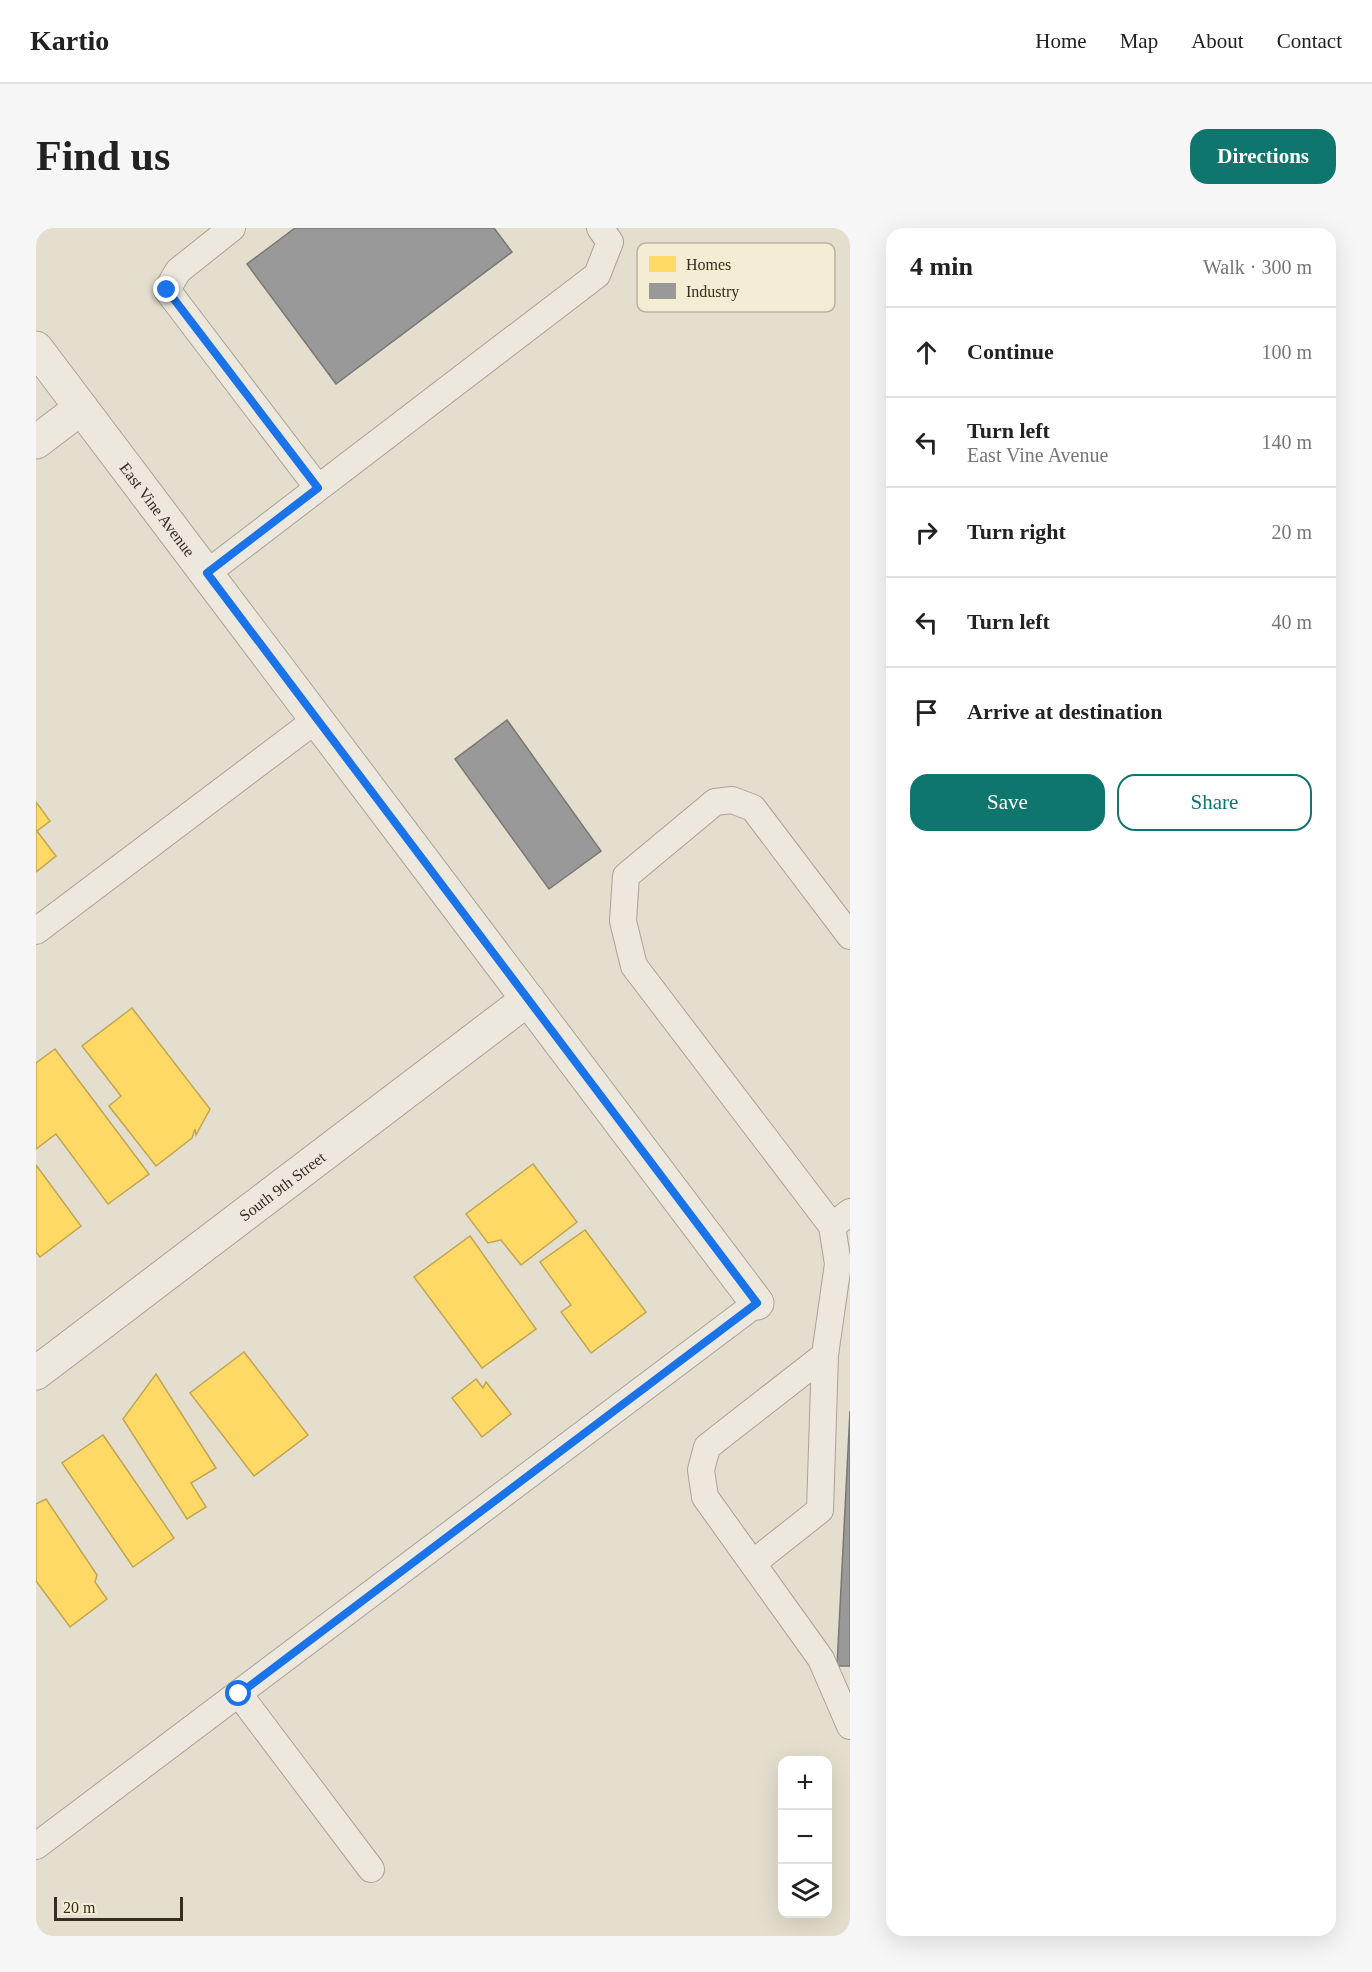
<!DOCTYPE html>
<html lang="en">
<head>
<meta charset="utf-8">
<style>
	:root { --surface:#fff; --page:#f6f6f6; --text:#222; --muted:#767676; --line:#e0e0e0; --accent:#0f766e }
	body { margin:0; font-family:"Times New Roman",serif; background:var(--page); color:var(--text) }
	.controls { position:absolute; right:18px; bottom:18px; display:grid; overflow:hidden; border-radius:12px; box-shadow:0 6px 24px #0002 }
	.controls button { width:54px; height:54px; display:grid; place-items:center; padding:0; border:0; border-bottom:2px solid var(--line); background:var(--surface); color:var(--text); font:30px sans-serif }
	.scale { position:absolute; left:18px; bottom:15px; width:129px; box-sizing:border-box; padding-left:6px; border:3px solid #362c1f; border-top:0; font-size:16px; line-height:21px; white-space:nowrap; color:#362c1f; -webkit-text-stroke:4px #f4edd3; paint-order:stroke }
	.stop { position:absolute; width:18px; height:18px; margin:-14px; border:4px solid #1a73e8; border-radius:50%; background:#fff }
	.stop.end { background:#1a73e8; border-color:#fff; box-shadow:0 2px 6px #0008 }
	.list { margin:0; padding:0; list-style:none }
	h2 { display:flex; justify-content:space-between; align-items:center; height:78px; margin:0; padding:0 24px; font-size:26px }
	h2 small { font-size:20px; font-weight:400; color:var(--muted) }
	.list li { display:grid; grid-template-columns:39px 1fr auto; gap:18px; align-items:center; box-sizing:border-box; height:90px; padding:0 24px; border-top:2px solid var(--line) }
	.list b { display:block; font-size:22px; white-space:nowrap }
	.list p { margin:0; font-size:20px; white-space:nowrap; color:var(--muted) }
	.list em { font-size:20px; font-style:normal; color:var(--muted) }
	.actions { display:flex; gap:12px; padding:18px 24px }
	.actions a { flex:1; padding:14px 0; border:2px solid var(--accent); border-radius:18px; text-align:center; font-size:21px; color:var(--accent) }
	.actions .main { background:var(--accent); color:#fff }
	.icon { flex:none; width:33px; height:33px; fill:none; stroke:currentColor; stroke-width:2; stroke-linecap:round; stroke-linejoin:round }
	.map { position:relative; flex:none; width:814px; height:1708px; overflow:hidden; border-radius:18px }
	header { display:flex; align-items:center; gap:36px; box-sizing:border-box; height:84px; padding:0 30px; background:var(--surface); border-bottom:2px solid var(--line) }
	header strong { font-size:28px }
	nav { display:flex; gap:33px; margin-inline-start:auto; font-size:21px }
	.intro { display:flex; align-items:center; justify-content:space-between; box-sizing:border-box; height:144px; padding:0 36px }
	h1 { margin:0; font-size:42px }
	.button { padding:15px 27px; border-radius:18px; background:var(--accent); color:#fff; font-size:21px; font-weight:700 }
	main { display:flex; gap:36px; padding:0 36px }
	aside { flex:1; background:var(--surface); border-radius:18px; box-shadow:0 6px 24px #0002 }
	.map>svg:first-child { display:block }
	.homes { fill:#ffd966; stroke:#c3a551; stroke-width:1.5 }
	.industry { fill:#999; stroke:#7b7874; stroke-width:1.5 }
	.lines { fill:none; stroke-linecap:round; stroke-linejoin:round }
	.service-casing { stroke:#a8a396; stroke-width:28 }
	.minor-casing { stroke:#a8a396; stroke-width:35 }
	.service { stroke:#ece8de; stroke-width:26 }
	.minor { stroke:#ece8de; stroke-width:33 }
	.route { stroke:#1a73e8; stroke-width:8 }
	.labels { text-anchor:middle; dominant-baseline:central; stroke-width:6; stroke-linejoin:round; paint-order:stroke }
	.street-label { font-size:16px; fill:#362c1f; stroke:#f4edd3 }
	.key { fill:#f4edd3; stroke:#bbb39d; stroke-width:1.5 }
	.key-label { font-size:16px; fill:#362c1f }
</style>
</head>
<body>
<header>
<strong>Kartio</strong>
<nav><a>Home</a><a>Map</a><a>About</a><a>Contact</a></nav>
</header>
<div class="intro"><h1>Find us</h1><a class="button">Directions</a></div>
<main>
<div class="map">
<svg width="814" height="1708" viewBox="0 0 814 1708">
	<rect width="100%" height="100%" fill="#e3decd"/>
	<path class="homes" d="M0 574 14 593 1 603 20 628 0 644Z
		M96 780 174 881 160 907 159 901 156 910 120 938 73 878 85 868 46 818Z
		M19 821 113 946 72 976 20 906 0 921V835Z
		M497 936 541 994 485 1037 465 1012 452 1015 430 986Z
		M0 937 45 998 4 1029 0 1024Z
		M549 1002 610 1084 555 1125 525 1084 535 1077 504 1034Z
		M434 1008 500 1101 446 1140 378 1049Z
		M208 1124 272 1207 218 1248 154 1165Z
		M120 1146 180 1240 155 1255 170 1279 151 1291 87 1191Z
		M440 1151 447 1160 450 1154 475 1186 446 1209 416 1170Z
		M67 1207 138 1310 97 1339 26 1235Z
		M10 1271 61 1347 59 1354 71 1371 34 1399 0 1353V1276Z"/>
	<path class="industry" d="M259 0H458L476 24 300 156 211 36Z
		M471 492 565 623 513 661 419 531Z
		M814 1183V1438H801Z"/>
	<g class="lines">
		<g class="service-casing">
			<path id="service" d="M196 0 142 43 131 62 282 260
				M171 345 561 47 574 14 564 0
				M0 703 281 491
				M814 708 717 580 696 572 679 574 590 648 587 693 598 738 796 998 802 1036 789 1127 671 1219 665 1242 669 1269 785 1431 814 1498
				M796 998 814 984
				M717 1335 784 1282 789 1127
				M203 1466 335 1641
				M0 1618 721 1075"/>
		</g>
		<g class="minor-casing">
			<g id="minor">
				<path id="s1" d="M0 120 721 1075"/>
				<path d="M0 214 45 180"/>
				<path id="s2" d="M0 1145 492 771"/>
			</g>
		</g>
		<use href="#service" class="service"/>
		<use href="#minor" class="minor"/>
	</g>
	<g class="lines">
		<path class="route" d="M131 62 282 260 171 345 721 1075 203 1466"/>
	</g>
	<g class="labels">
		<g class="street-label">
			<text stroke="none"><textPath href="#s1" startOffset="202">East Vine Avenue</textPath></text>
			<text stroke="none"><textPath href="#s2" startOffset="309">South 9th Street</textPath></text>
		</g>
	</g>
	<rect x="601" y="15" width="198" height="69" rx="9" class="key"/>
	<rect x="613" y="28" width="27" height="16" fill="#ffd966"/>
	<rect x="613" y="55" width="27" height="16" fill="#999"/>
	<g class="key-label">
		<text x="650" y="42">Homes</text>
		<text x="650" y="69">Industry</text>
	</g>
</svg>
<div class="controls">
<button>+</button>
<button>−</button>
<button><svg class="icon" aria-label="layers" viewBox="0 0 24 24"><path d="M12 4l9 5-9 5-9-5zM3 14l9 5 9-5"/></svg></button>
</div>
<div class="scale">20 m</div>
<div class="stop" style="left:203px;top:1466px"></div>
<div class="stop end" style="left:131px;top:62px"></div>
</div>
<aside>
<h2>4 min<small>Walk · 300 m</small></h2>
<ul class="list">
<li><svg class="icon" aria-label="ahead" viewBox="0 0 24 24"><path d="M12 20V5M6 11l6-6 6 6"/></svg><div><b>Continue</b></div><em>100 m</em></li>
<li><svg class="icon" aria-label="left" viewBox="0 0 24 24"><path d="M17 20v-9H6M10 6l-5 5 5 5"/></svg><div><b>Turn left</b><p>East Vine Avenue</p></div><em>140 m</em></li>
<li><svg class="icon" aria-label="right" viewBox="0 0 24 24"><path d="M7 20v-9h11M14 6l5 5-5 5"/></svg><div><b>Turn right</b></div><em>20 m</em></li>
<li><svg class="icon" aria-label="left" viewBox="0 0 24 24"><path d="M17 20v-9H6M10 6l-5 5 5 5"/></svg><div><b>Turn left</b></div><em>40 m</em></li>
<li><svg class="icon" aria-label="arrive" viewBox="0 0 24 24"><path d="M6 21V4h12l-3 4 3 4H6"/></svg><div><b>Arrive at destination</b></div></li>
</ul>
<div class="actions"><a class="main">Save</a><a>Share</a></div>
</aside>
</main>
</body>
</html>
